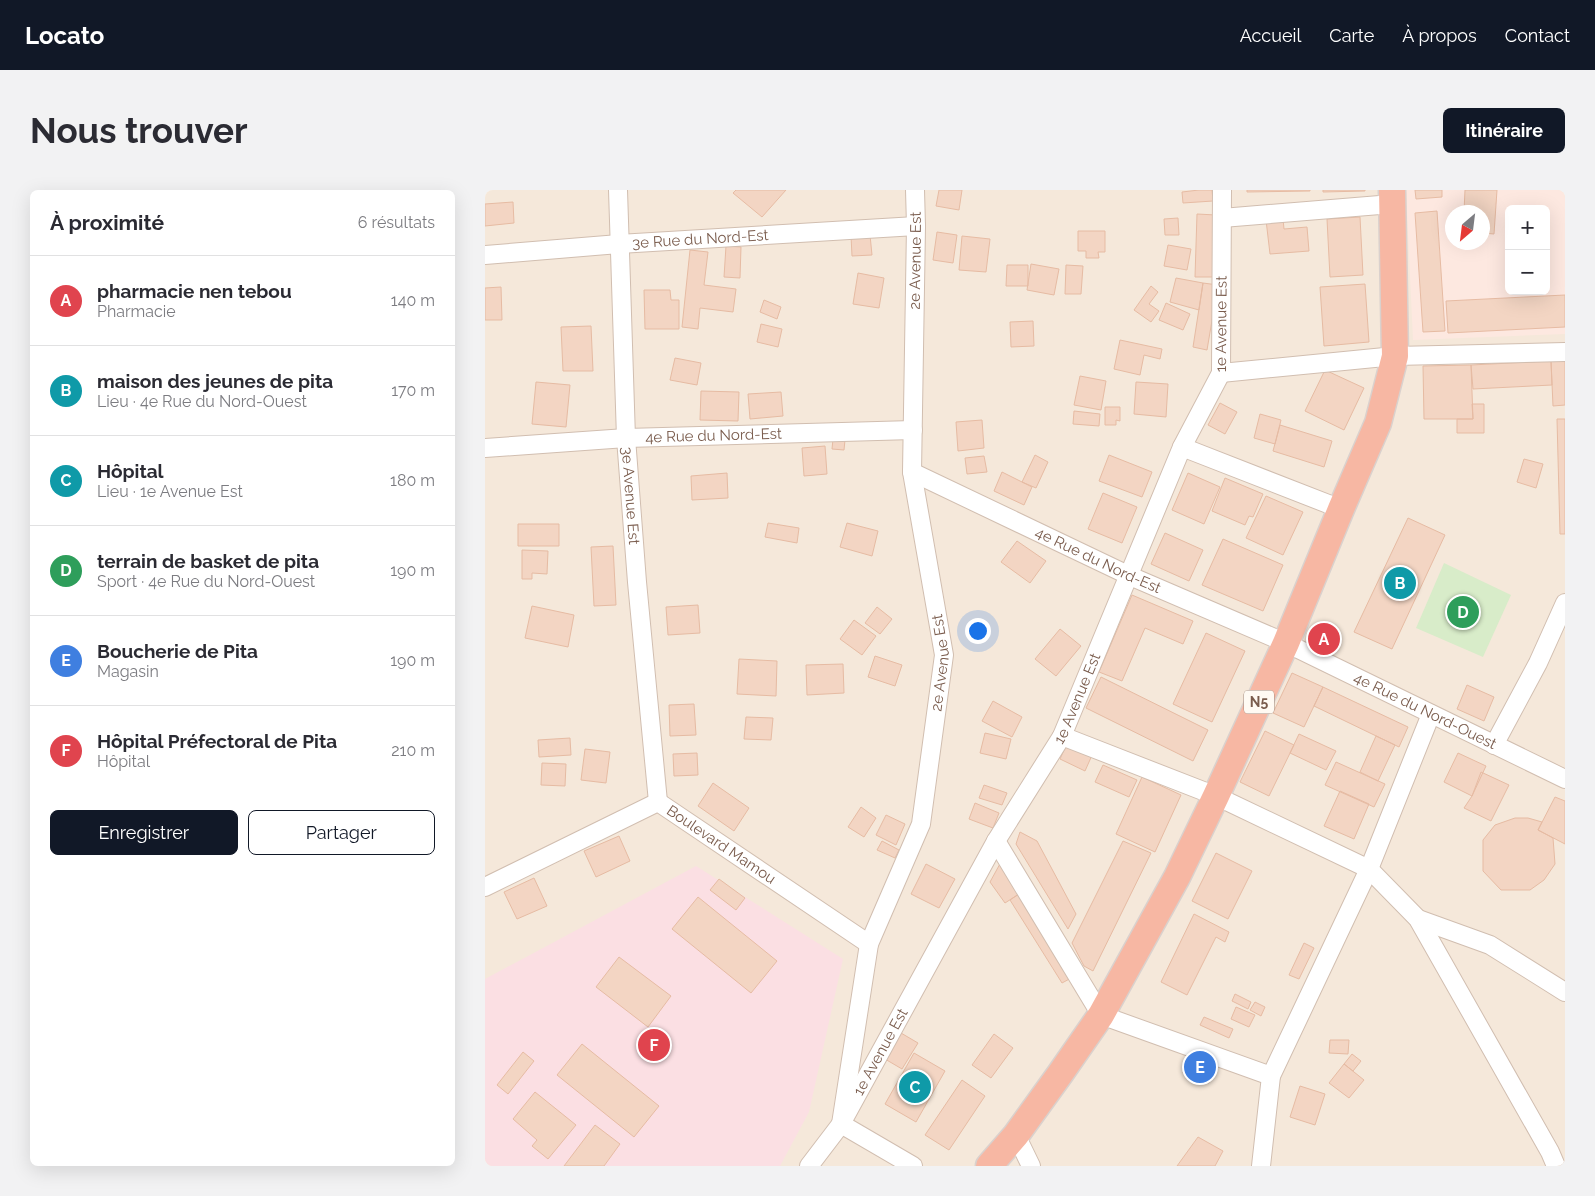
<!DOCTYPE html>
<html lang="fr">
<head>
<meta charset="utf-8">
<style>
	:root { --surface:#fff; --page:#f2f2f3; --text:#2b2b33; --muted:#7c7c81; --line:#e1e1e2; --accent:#111827 }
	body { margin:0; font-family:Raleway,sans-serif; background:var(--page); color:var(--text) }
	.controls { position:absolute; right:15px; top:15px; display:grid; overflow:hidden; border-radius:8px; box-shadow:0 5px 20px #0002 }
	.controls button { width:45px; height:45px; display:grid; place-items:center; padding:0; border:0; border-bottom:1px solid var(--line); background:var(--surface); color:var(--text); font:25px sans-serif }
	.compass { position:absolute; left:960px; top:15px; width:45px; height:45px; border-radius:50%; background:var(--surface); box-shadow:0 5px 20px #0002; rotate:208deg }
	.you { position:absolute; left:492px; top:440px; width:18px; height:18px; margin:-12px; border:4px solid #fff; border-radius:50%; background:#1a73e8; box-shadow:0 0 0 8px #1a73e833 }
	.badge { display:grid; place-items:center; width:32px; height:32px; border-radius:50%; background:var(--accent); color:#fff; font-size:16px; font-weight:700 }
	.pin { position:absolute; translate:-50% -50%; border:2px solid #fff; box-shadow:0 1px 5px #0006 }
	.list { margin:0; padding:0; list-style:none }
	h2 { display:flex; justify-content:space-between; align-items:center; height:65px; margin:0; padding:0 20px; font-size:21px }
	h2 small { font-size:16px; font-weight:400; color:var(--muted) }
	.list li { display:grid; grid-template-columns:32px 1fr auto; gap:15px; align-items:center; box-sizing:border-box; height:90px; padding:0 20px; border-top:1px solid var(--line) }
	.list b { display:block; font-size:19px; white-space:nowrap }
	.list p { margin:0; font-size:16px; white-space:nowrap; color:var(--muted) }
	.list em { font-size:16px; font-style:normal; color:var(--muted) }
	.actions { display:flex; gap:10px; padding:15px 20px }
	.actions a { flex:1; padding:11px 0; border:1px solid var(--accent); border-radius:8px; text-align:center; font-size:18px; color:var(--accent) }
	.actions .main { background:var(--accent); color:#fff }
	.map { position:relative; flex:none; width:1080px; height:976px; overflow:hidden; border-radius:8px }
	header { display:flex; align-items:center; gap:30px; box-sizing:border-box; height:70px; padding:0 25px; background:var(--accent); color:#fff }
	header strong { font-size:24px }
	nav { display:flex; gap:28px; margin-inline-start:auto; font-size:18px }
	.intro { display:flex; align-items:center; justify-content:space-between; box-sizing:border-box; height:120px; padding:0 30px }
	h1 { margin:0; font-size:35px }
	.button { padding:12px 22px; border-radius:8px; background:var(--accent); color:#fff; font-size:18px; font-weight:700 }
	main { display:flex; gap:30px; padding:0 30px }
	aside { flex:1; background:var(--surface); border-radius:8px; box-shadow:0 5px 20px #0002 }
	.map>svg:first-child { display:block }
	.residential { fill:#f5e8da; fill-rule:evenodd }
	.commercial { fill:#fde8e0; fill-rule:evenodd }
	.medical { fill:#fbdfe3 }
	.green { fill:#d8ecc9 }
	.building { fill:#f3d5c3; stroke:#e6bba3 }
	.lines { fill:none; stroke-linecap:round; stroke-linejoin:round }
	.minor-casing { stroke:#d1beb0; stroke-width:20 }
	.highway-casing { stroke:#dad1cd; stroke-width:29 }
	.minor { stroke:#fff; stroke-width:18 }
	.highway { stroke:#f7b7a3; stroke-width:26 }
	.labels { text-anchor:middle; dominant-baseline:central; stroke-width:4; stroke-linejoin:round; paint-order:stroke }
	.shield { fill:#fffaf3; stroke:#a28b7f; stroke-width:1 }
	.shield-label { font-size:14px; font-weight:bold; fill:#7a5c4d }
	.street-label { font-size:15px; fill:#7a5c4d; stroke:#fffaf3 }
</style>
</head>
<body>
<header>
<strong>Locato</strong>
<nav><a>Accueil</a><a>Carte</a><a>À propos</a><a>Contact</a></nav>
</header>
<div class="intro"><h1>Nous trouver</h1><a class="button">Itinéraire</a></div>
<main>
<aside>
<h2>À proximité<small>6 résultats</small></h2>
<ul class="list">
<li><span class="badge" style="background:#e0444e">A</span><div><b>pharmacie nen tebou</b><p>Pharmacie</p></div><em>140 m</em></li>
<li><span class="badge" style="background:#0f9aa8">B</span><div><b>maison des jeunes de pita</b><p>Lieu · 4e Rue du Nord-Ouest</p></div><em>170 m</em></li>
<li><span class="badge" style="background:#0f9aa8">C</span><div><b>Hôpital</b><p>Lieu · 1e Avenue Est</p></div><em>180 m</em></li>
<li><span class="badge" style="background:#2e9e5b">D</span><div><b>terrain de basket de pita</b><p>Sport · 4e Rue du Nord-Ouest</p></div><em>190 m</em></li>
<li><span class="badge" style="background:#3f7fe0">E</span><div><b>Boucherie de Pita</b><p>Magasin</p></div><em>190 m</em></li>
<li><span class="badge" style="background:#e0444e">F</span><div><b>Hôpital Préfectoral de Pita</b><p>Hôpital</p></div><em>210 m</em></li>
</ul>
<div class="actions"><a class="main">Enregistrer</a><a>Partager</a></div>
</aside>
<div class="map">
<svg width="1080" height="976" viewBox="0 0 1080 976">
	<rect width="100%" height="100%" fill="#fdf6ec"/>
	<path class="residential" d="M0 0H1080V976H0ZM1024 19H1061V101H1024ZM968 22H998V52H968Z"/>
	<path class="commercial" d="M921 0H1080V144L928 150ZM1024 19H1061V101H1024ZM968 22H998V52H968Z"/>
	<path class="medical" d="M211 676 358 769 324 922 295 976H0V789Z"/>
	<path class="green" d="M959 373 1026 405 998 467 931 438Z"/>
	<path class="building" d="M251 0H301L277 27 248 3Z
		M454 0H477L474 20 451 16Z
		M714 0H727L728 11 698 13 697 2Z
		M762 0H825V1L762 2Z
		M838 0H880V1L838 2Z
		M930 0H957V7L931 9Z
		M980 0H1012L1009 44 998 43V22H979Z
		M28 12 29 33 0 36V14Z
		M952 21 960 141 938 142 930 23Z
		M712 24 731 25 730 87H710Z
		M875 27 878 85 845 87 842 29Z
		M693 28 694 45H680L679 29Z
		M798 29 799 39 822 37 824 61 785 64 781 30Z
		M593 41H620V62H613L614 68H601V61H593Z
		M452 42 472 45 468 73 448 70Z
		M385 45 387 65 367 66 366 46Z
		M477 46 505 49 501 82 474 80Z
		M683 55 706 59 702 80 679 76Z
		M241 56 256 57 255 88 239 87Z
		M205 60 223 62 219 95 251 99 248 122 215 118 213 139 197 137Z
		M546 74 574 79 569 105 542 100Z
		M522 75H543V96H521Z
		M581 75 598 76 596 104H580Z
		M373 83 399 88 394 118 368 114Z
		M691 88 718 93 714 120 685 112Z
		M718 93 733 95 722 160 708 157Z
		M880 94 884 152 839 156 835 97Z
		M666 96 673 102 664 114 674 121 666 132 649 120Z
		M16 97 17 130H0V98Z
		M159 100H185L186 110H194V139H160Z
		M1080 105V137L963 143 961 111Z
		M279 110 296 117 292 129 275 122Z
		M681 113 705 124 698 140 674 130Z
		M548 131 549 156 526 157 525 132Z
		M276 134 297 139 293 157 272 152Z
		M106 136 108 181H78L76 137Z
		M635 150 677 159 675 169 659 165 655 185 629 179Z
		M190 168 216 173 212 195 185 190Z
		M1066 171 1067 195 988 199 986 175Z
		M1066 171H1080V215L1068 216Z
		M986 175 988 229H939L938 176Z
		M840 180 879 198 859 240 820 221Z
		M595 186 621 191 616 220 589 215Z
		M51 192 85 195 81 237 47 234Z
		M651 192 683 194 681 227 649 224Z
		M216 201 254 202 253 231 215 230Z
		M296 202 298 226 265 229 263 204Z
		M735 213 752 222 740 244 723 235Z
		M987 214H999V243H972V229H988Z
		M620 217H635V231L631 230V235H620Z
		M589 221 615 224 614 236 588 234Z
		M775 224 796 230 790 254 769 248Z
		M1072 229H1080V344H1075Z
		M497 230 499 258 473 261 471 232Z
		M795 235 847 251 839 277 788 261Z
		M348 249 360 250 359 260 347 259Z
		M340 256 342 284 319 286 317 258Z
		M550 265 563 272 551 298 537 292Z
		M624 265 667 282 657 307 614 291Z
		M499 266 502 282 482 284 480 268Z
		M1039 269 1058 274 1051 298 1032 292Z
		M517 282 547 297 539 315 509 301Z
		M242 283 243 308 207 310 206 286Z
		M703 283 735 297 719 334 687 320Z
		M740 288 778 304 768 327 764 326 760 335 727 321Z
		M618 303 652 317 637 353 603 339Z
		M781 306 818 322 798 365 761 348Z
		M923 328 960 345 907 459 869 442Z
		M283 333 314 338 312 353 280 347Z
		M362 333 393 341 387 366 355 357Z
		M33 334H74V356H33Z
		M680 343 718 360 704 391 666 374Z
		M738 349 798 375 778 421 717 395Z
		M532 351 561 371 545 393 516 372Z
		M128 356 131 415 109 416 106 357Z
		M37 360 63 361 62 384 47 383V389H37Z
		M647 405 708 431 698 454 660 438 637 491 614 482Z
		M213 415 215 443 183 445 181 417Z
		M47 416 89 425 83 457 40 448Z
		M392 417 407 429 395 444 380 433Z
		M369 430 391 446 377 465 355 449Z
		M575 439 596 456 571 486 550 469Z
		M721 443 760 461 727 532 688 514Z
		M390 466 417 475 410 496 383 487Z
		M254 469 292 471 291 506 252 504Z
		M358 474 359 503 322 505 321 475Z
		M807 483 838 497 819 537 788 523Z
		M616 487 723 540 708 571 601 518Z
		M982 495 1009 507 999 531 972 519Z
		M838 497 923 537 914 557 829 516Z
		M508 511 537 527 527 547 497 531Z
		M209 514 211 545 185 546 184 515Z
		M261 527 288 528 286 550 259 549Z
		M780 541 809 555 784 606 755 592Z
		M500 543 526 549 521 569 495 563Z
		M814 544 851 561 841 580 805 563Z
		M891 546 910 555 893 591 875 582Z
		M85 548 86 565 54 567 53 550Z
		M583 551 608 563 600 581 575 569Z
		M100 559 125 562 121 593 96 590Z
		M212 563 213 585 189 586 188 564Z
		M973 563 1001 576 987 606 959 592Z
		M851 572 900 594 889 617 840 595Z
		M57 573 81 574 80 596 56 595Z
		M618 575 652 590 644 607 610 592Z
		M996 582 1024 595 1006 631 979 618 987 606Z
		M657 587 696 605 670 662 631 644Z
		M228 593 264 618 249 641 213 616Z
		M499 595 522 603 517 615 494 608Z
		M855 601 884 614 869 649 839 636Z
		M1070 607 1080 611V654L1053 640Z
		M490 613 514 623 508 638 484 629Z
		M376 617 391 628 379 647 363 637Z
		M401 625 420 634 411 655 391 645Z
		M1030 628H1043L1057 632 1053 640 1068 648 1070 674 1059 690 1045 700H1016L998 681V650L1010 635Z
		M535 642 552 651 591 724 583 739 531 654Z
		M134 646 145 671 111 687 99 661Z
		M397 651 414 660 410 668 392 660Z
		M638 651 666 663 608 781 599 776 587 753Z
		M731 663 767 681 743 729 707 711Z
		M516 672 537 702 520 713 505 692Z
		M441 674 470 689 454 718 426 704Z
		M49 688 62 716 32 729 19 702Z
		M234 689 260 708 251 720 225 700Z
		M537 702 588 787 577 793 525 710Z
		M213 707 292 771 266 803 187 739Z
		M709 724 744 742 740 752 731 747 702 805 676 792Z
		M819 753 829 758 814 789 804 785Z
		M134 767 186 806 163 837 111 797Z
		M750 804 766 812 763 819 747 811Z
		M770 812 780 817 776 826 765 820Z
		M751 817 770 825 764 837 746 829Z
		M719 827 748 839 744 848 715 835Z
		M416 843 433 853 417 879 400 869Z
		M509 844 528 858 506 888 487 875Z
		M845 850H864L863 864 844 863Z
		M97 854 174 916 149 947 72 885Z
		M38 862 49 871 23 904 12 895Z
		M706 862 731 872 724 893 698 883Z
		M429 863 460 881 431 932 400 914Z
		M867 864 876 871 868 881 859 874Z
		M859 874 879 890 864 908 844 893Z
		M477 890 500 906 464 960 440 945Z
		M815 896 840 904 830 935 805 927Z
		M50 902 91 935 63 969 47 956 52 950 28 929Z
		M110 935 135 954 119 976H79Z
		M713 947 738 961 730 976H692Z"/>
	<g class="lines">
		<g class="minor-casing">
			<g id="minor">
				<path id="s1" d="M133 0 141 248 152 392 173 612"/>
				<path d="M737 28 907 14"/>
				<path id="s2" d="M0 65 134 54 431 36"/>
				<path d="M736 183 910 166 1080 162"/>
				<path d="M697 257 856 319"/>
				<path id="s3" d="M0 258 141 248 428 240"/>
				<path id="s4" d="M427 282 645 386 801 453 1080 589"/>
				<path d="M577 546 731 606 884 679 933 729 1065 962 1071 976"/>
				<path d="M1009 555 1053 473 1080 413"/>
				<path d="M511 651 616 825 786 886"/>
				<path id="s5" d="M0 697 173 612 384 754"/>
				<path d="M933 729 1005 755 1080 802"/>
				<path d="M531 945 546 976"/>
				<path id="s6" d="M324 976 356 934 511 651 577 546 697 257 736 183 737 0"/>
				<path id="s7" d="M428 976 356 934 384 754 436 634 459 465 427 282 431 36 430 0"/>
				<path d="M776 976 786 886 884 679 946 524"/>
			</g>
		</g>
		<g class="highway-casing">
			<path id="highway" d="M504 976 531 945 575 884 616 825 692 687 731 606 801 453 856 319 893 233 910 166 907 0"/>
		</g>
		<use href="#minor" class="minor"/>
		<use href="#highway" class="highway"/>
	</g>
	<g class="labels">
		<rect class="shield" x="759" y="500.5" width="30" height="23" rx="4"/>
		<g class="shield-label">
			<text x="774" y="512">N5</text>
		</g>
		<g class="street-label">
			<text stroke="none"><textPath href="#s2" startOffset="216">3e Rue du Nord-Est</textPath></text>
			<text stroke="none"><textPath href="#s7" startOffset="964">2e Avenue Est</textPath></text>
			<text stroke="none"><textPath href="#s6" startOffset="945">1e Avenue Est</textPath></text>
			<text stroke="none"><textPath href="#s3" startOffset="229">4e Rue du Nord-Est</textPath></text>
			<text stroke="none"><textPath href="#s1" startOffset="306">3e Avenue Est</textPath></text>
			<text stroke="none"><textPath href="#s4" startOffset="206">4e Rue du Nord-Est</textPath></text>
			<text stroke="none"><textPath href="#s7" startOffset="559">2e Avenue Est</textPath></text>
			<text stroke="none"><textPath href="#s6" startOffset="540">1e Avenue Est</textPath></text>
			<text stroke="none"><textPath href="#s4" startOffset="566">4e Rue du Nord-Ouest</textPath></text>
			<text stroke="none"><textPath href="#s5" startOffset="269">Boulevard Mamou</textPath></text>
			<text stroke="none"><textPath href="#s6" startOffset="135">1e Avenue Est</textPath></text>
		</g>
	</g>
</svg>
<div class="controls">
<button>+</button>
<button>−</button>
</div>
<svg class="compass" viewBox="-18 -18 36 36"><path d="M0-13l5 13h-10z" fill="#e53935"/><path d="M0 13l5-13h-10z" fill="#7c7c81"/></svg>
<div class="you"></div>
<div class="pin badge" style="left:839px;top:449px;background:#e0444e">A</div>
<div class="pin badge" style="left:915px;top:393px;background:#0f9aa8">B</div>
<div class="pin badge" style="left:430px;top:897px;background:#0f9aa8">C</div>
<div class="pin badge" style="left:978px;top:422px;background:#2e9e5b">D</div>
<div class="pin badge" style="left:715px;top:877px;background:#3f7fe0">E</div>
<div class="pin badge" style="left:169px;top:855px;background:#e0444e">F</div>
</div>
</main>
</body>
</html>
